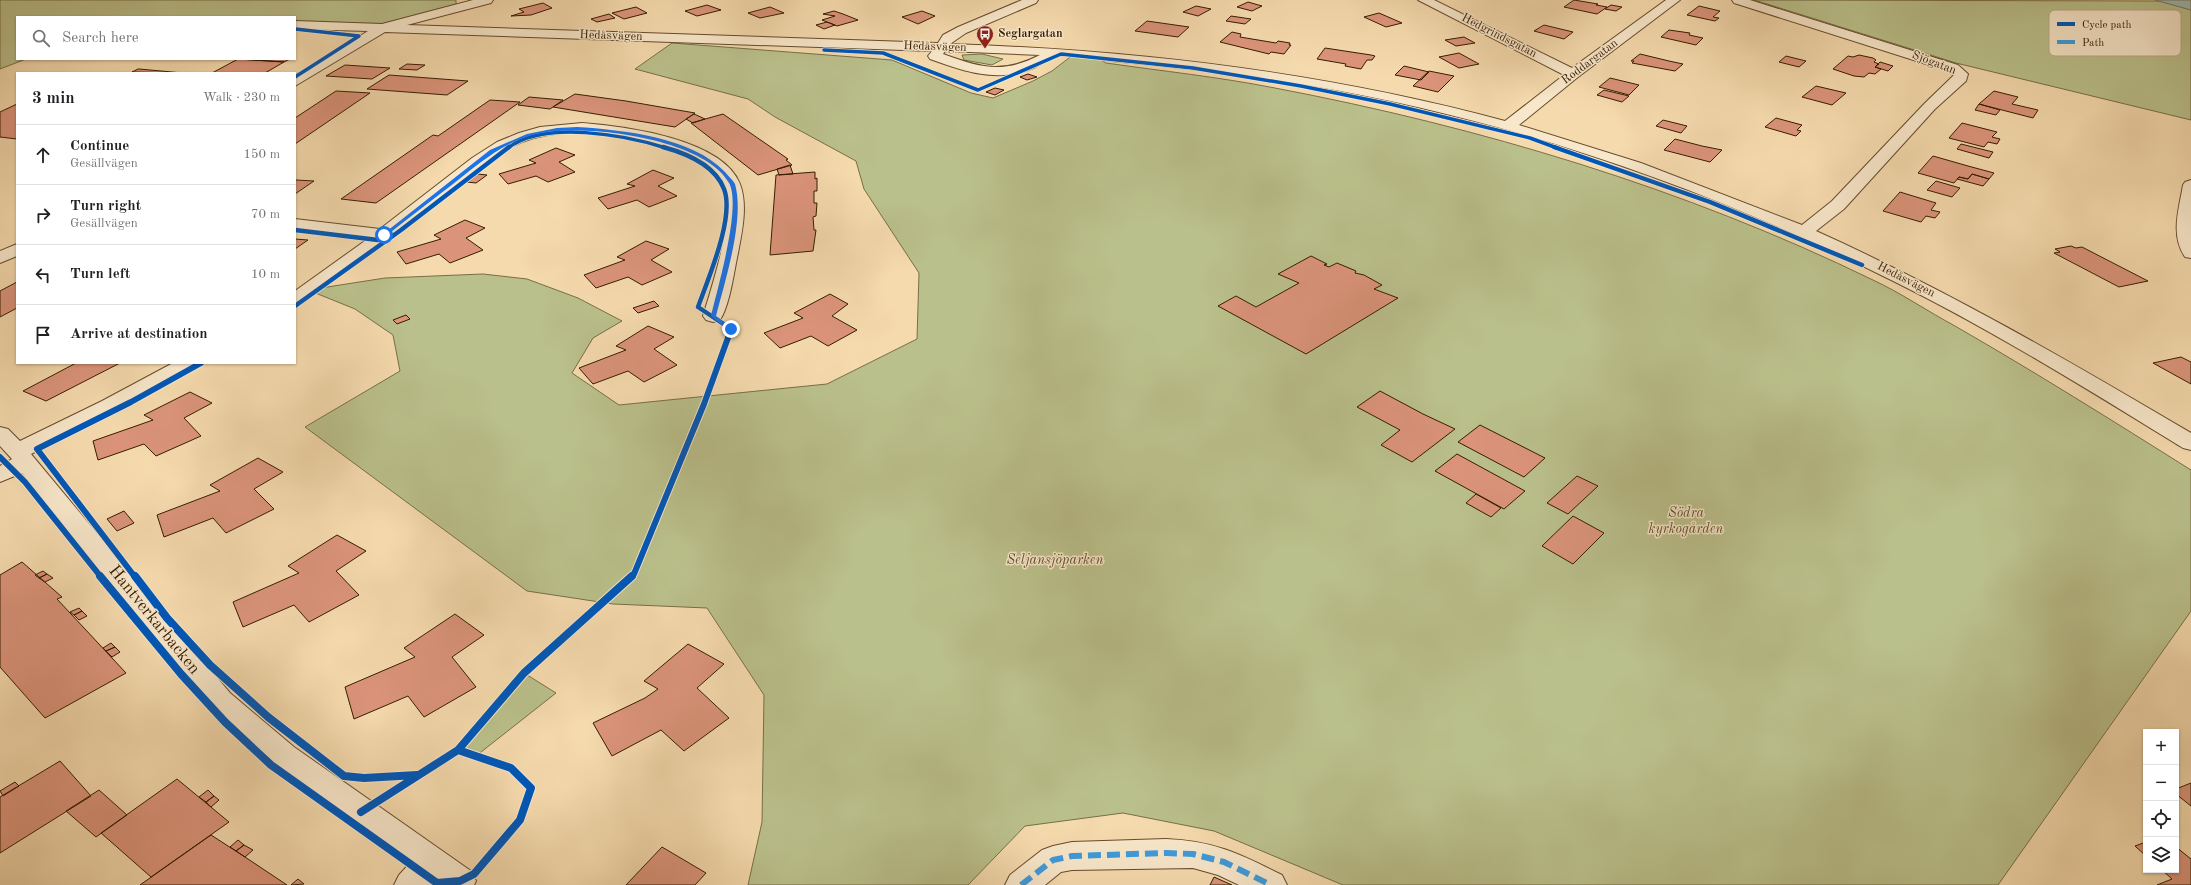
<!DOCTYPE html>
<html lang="en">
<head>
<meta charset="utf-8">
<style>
	:root { --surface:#fff; --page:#f6f6f6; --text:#202124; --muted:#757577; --line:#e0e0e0 }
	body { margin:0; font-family:"Old Standard TT",serif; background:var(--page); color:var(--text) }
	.controls { position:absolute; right:12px; bottom:12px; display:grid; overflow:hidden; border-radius:0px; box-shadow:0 1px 3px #0004 }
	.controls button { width:36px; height:36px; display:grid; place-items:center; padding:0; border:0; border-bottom:1px solid var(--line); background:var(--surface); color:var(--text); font:20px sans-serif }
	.stop { position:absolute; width:12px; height:12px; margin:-9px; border:3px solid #1a73e8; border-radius:50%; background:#fff }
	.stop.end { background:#1a73e8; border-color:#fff; box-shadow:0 1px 4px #0008 }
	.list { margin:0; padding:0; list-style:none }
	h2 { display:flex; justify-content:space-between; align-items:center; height:52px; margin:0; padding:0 16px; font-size:17px }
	h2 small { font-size:13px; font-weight:400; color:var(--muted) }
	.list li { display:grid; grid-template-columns:26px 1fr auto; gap:12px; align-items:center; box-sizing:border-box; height:60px; padding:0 16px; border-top:1px solid var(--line) }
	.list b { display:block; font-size:15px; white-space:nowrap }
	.list p { margin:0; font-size:13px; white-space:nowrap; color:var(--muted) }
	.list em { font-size:13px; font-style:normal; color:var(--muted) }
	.icon { flex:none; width:22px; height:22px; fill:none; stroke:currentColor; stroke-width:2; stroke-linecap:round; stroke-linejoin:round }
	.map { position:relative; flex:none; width:2191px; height:885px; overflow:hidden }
	.search { position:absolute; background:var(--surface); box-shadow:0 1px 3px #0004; left:16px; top:16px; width:280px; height:44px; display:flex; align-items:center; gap:10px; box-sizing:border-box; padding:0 14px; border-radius:0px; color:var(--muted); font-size:15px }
	.panel { position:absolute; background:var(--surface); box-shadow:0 1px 3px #0004; left:16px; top:72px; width:280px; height:292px; border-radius:0px }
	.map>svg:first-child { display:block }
	.green { fill:#bac08b; stroke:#786e46 }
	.water { fill:#9eb9b2; stroke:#747a6b }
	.building { fill:#db947a; stroke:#361c00 }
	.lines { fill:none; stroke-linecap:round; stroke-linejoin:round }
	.minor-casing { stroke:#664c2b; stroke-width:2 }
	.minor { fill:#f8e7ca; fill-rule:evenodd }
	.quiet { stroke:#3e9bdc; stroke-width:6; stroke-dasharray:13 6; stroke-linecap:butt }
	.cycleway-far3-casing { stroke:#f8e7ca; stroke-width:5 }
	.cycleway-far2-casing { stroke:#f8e7ca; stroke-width:6 }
	.cycleway-far1-casing { stroke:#f8e7ca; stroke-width:8 }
	.cycleway-casing { stroke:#f8e7ca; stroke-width:10 }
	.cycleway-far3 { stroke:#0057b8; stroke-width:3.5 }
	.cycleway-far2 { stroke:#0057b8; stroke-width:4.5 }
	.cycleway-far1 { stroke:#0057b8; stroke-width:6 }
	.cycleway { stroke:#0057b8; stroke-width:8 }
	.route { fill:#1a73e8 }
	.labels { text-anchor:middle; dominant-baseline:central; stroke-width:3; stroke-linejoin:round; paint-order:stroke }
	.far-poi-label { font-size:12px; font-weight:bold; fill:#361c00; stroke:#f8e7ca; text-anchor:start }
	.far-street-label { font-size:12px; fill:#361c00; stroke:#f8e7ca }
	.park-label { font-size:14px; font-style:italic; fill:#5e4d2a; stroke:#f8e7ca }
	.near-street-label { font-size:17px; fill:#361c00; stroke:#f8e7ca }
	.key { fill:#f8e7ca; stroke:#beaa8d; stroke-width:1 }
	.key-label { font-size:11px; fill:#361c00 }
</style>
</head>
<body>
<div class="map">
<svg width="2191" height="885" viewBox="0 0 2191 885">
	<rect width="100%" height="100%" fill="#f5daad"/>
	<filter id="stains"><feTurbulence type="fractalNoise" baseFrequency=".005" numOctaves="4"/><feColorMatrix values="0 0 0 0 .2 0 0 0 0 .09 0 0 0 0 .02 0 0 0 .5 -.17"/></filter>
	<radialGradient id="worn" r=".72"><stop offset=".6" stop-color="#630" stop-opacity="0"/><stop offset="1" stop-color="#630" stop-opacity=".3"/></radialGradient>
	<path class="green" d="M0 0H456V8L382 28 295 25V17H17V59H26L0 69Z
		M1754 0 2161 1 2191 10V120L1956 63Z
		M672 43 892 60 971 93 993 98 1033 81 1052 71 1074 54 1096 56 1106 63C1162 71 1219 77 1275 88 1480 127 1684 188 1873 280 1901 293 1927 311 1955 326 2035 372 2113 421 2191 470V611L1998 885H1343L1214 831 1123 813 1025 826 968 885H748L762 822 764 695 707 608 613 604 527 591 305 427 400 371 393 335 355 309 308 290 385 278 483 274 527 279 578 298 622 321 593 338 572 373 619 405 827 384 917 339 919 273 864 189 856 161 775 117 748 99 635 69Z
		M982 54 1003 59 992 65 964 60 962 55Z
		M524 673 556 693 476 756 458 750Z"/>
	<path class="water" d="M2155 0H2191V10Z"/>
	<path class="building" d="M1574 0 1598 4 1596 5 1607 7 1597 14 1564 7Z
		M1248 2 1262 6 1252 11 1237 7Z
		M543 3 552 8 531 15 511 16 524 12 519 9Z
		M707 5 721 10 697 16 685 11Z
		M1611 5 1622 7 1616 11 1605 9Z
		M1196 6 1211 9 1198 16 1183 12Z
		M1699 6 1720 11 1713 17 1719 18 1715 21 1687 15Z
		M636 7 647 13 624 19 612 13Z
		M770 7 784 13 760 18 748 13Z
		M834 11 843 14 858 20 837 26 822 20 835 16 823 14Z
		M922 11 935 16 918 24 902 17Z
		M1379 13 1402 23 1386 27 1364 17Z
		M609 14 615 18 597 22 591 19Z
		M1231 16 1251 19 1245 24 1226 21Z
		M1147 21 1189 27 1178 37 1135 31Z
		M827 22 835 25 824 29 816 25Z
		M1544 25 1573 32 1564 39 1534 31Z
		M1669 30 1690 33 1689 35 1703 38 1696 45 1661 37Z
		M1232 32 1241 34 1240 37 1276 43 1278 41 1290 43 1289 45H1291L1284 54 1271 52 1269 54 1220 42Z
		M1464 37 1475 43 1456 46 1445 40Z
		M1325 48 1371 55 1375 56 1372 60H1367L1361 69 1345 66 1346 64 1317 59Z
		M1459 53 1479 64 1459 68 1439 57Z
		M1640 54 1669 61 1683 64 1675 71 1632 63 1634 61H1631Z
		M1859 55 1873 58 1876 60 1874 62 1879 64 1875 67 1881 69 1875 74 1869 73 1864 77 1854 76 1833 69 1848 56 1853 57Z
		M1786 56 1806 61 1799 67 1779 62Z
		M238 59 284 62 265 73H212Z
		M238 59H290L284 62Z
		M1880 62 1893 66 1888 71 1875 67Z
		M407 64 425 65 417 70 399 69Z
		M345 65 390 68 372 79 326 76Z
		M1404 66 1429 72 1421 80 1395 75Z
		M138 69H139L183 73 132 72Z
		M1429 71 1454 76 1438 92 1413 86Z
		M1028 74 1037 77 1027 80 1020 77Z
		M389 75 468 81 447 95 367 89Z
		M1610 78 1639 85 1629 95 1599 87Z
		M1816 86 1846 93 1832 105 1802 97Z
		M995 88 1004 90 995 95 986 92Z
		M1604 90 1629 96 1622 102 1597 95Z
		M336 91 370 93 295 144V118Z
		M1994 91 2018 97 2012 104 2038 110 2033 118 1979 104Z
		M575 94 626 101 695 113 675 127 553 107Z
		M529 97 563 100 550 109 518 105Z
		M490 100 520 102 376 203 341 199 433 135 438 136Z
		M17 104V139L0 137V112Z
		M1979 104 2000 110 1996 115 1975 110Z
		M694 114 705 119 693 123 686 119Z
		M723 114 788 159 786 160 792 165 758 175 691 123Z
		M1776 118 1802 125 1797 130 1801 131 1796 136 1765 127Z
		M1663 120 1687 126 1681 133 1656 126Z
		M1962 123 1997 132 1992 137 2000 139 1997 144 1988 142 1984 147 1949 138Z
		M1675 139 1702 146 1722 150 1710 162 1664 150Z
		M1961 144 1993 152 1989 158 1957 149Z
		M556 148 575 155 559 162 575 172 548 182 536 176 508 184 499 174 536 163 529 160Z
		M1933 156 1968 166 1994 173 1989 179 1972 174 1968 179 1959 177 1954 183 1918 173Z
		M790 165 793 174 779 175 777 169Z
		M653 170 674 178 658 186 677 196 649 207 637 200 608 209 598 198 635 186 627 184Z
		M815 172V179L817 178V191H814V203H817L816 216 813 217 814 230H816L813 251 770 255 776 175Z
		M478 174 487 175 476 183 467 182Z
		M1972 174 1989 179 1983 186 1957 179 1959 177 1968 179Z
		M295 179 296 180 314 181 295 194Z
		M1936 181 1960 188 1952 197 1927 190Z
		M1900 192 1936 203 1931 210 1940 212 1935 218 1926 216 1921 222 1883 211Z
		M465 220 485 228 466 238 483 250 450 263 439 254 406 264 397 252 441 239 434 235Z
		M295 239 308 240 295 249Z
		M646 241 669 249 651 260 672 272 642 285 628 277 596 288 584 275 625 260 617 257Z
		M2071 246 2076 248 2082 247 2148 281 2119 287 2054 253 2060 252 2055 249Z
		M1311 256 1327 264 1324 265 1329 267 1337 263 1356 271 1355 273 1364 275 1382 285 1374 289 1398 298 1306 354 1218 306 1236 296 1256 307 1299 283 1278 274Z
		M17 282V308L0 317V291Z
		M830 294 848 304 832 316 857 330 828 346 811 336 780 348 764 333 803 318 794 313Z
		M654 301 659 306 638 313 633 308Z
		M406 315 410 319 397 324 393 320Z
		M648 326 674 337 654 349 677 365 644 382 628 371 593 384 579 368 626 350 616 346Z
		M2181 357 2191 362V384L2153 363Z
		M76 363H120L46 401 23 391Z
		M1380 391 1423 414 1455 429 1412 462 1381 445 1400 430 1357 407Z
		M190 392 212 403 184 418 201 436 156 456 144 444 98 460 93 441 153 420 144 415Z
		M1480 425 1545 458 1524 477 1458 442Z
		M1457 454 1525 491 1504 509 1435 471Z
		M258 458 283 472 254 489 274 509 226 533 213 518 164 537 157 515 220 491 210 485Z
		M1577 476 1598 486 1568 514 1547 503Z
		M1476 494 1501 508 1491 517 1466 503Z
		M124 511 134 523 117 531 107 519Z
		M1573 516 1604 533 1573 564 1542 546Z
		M337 535 366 551 336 571 359 595 309 622 294 605 243 627 233 602 299 573 288 566Z
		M22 562 62 597 57 599 126 673 45 718 0 667V575Z
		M43 571 47 574 39 578 35 575Z
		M47 574 53 578 45 582 39 578Z
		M79 608 82 611 74 615 70 612Z
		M82 611 87 616 79 620 74 615Z
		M455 614 484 635 452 657 476 687 424 717 408 696 354 719 345 687 415 657 404 648Z
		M111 643 115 647 106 651 103 648Z
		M688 644 724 664 697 688 729 718 684 751 661 730 612 756 593 723 645 698 658 689 644 681Z
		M115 647 120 652 112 657 106 651Z
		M60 761 91 796 0 853V797Z
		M177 779 229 822 151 877 101 833Z
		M15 782 19 786 3 796 0 791Z
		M2191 783V806L2176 794V789Z
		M99 790 127 815 96 837 66 811Z
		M208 790 214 796 206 802 199 797Z
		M214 796 219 800 211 807 206 802Z
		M211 835 245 857 287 885H140Z
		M238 840 244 845 236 851 230 847Z
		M2146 842V856L2135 846Z
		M244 845 253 850 245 857 236 851Z
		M662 847 706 873 695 885H626Z
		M2176 847 2191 859V885H2157L2172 879 2162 870H2176Z
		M1214 877 1232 885H1210Z
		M298 879 304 884 291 885Z"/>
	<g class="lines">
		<g class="minor-casing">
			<path id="minor" d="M473 0H493L491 3 407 25 938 43 943 35 958 27 1022 0H1038L1036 3 966 33 950 44C1139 50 1323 72 1505 121L1564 75 1418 0H1434L1572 68 1666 0H1680L1578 77 1519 125 1641 163 1802 225 1832 201 1925 103 1954 75 1948 71 1734 3 1732 0H1750L1958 65 1968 74 1966 81 1935 109 1844 209 1816 231C1945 289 2069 361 2191 433V450L2183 448C2084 387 1984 325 1879 274 1702 186 1508 119 1312 86 1246 75 1179 67 1112 61 1099 59 1069 53 1058 56 1048 58 1038 67 1028 70 994 82 963 71 930 59L928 56 932 51 385 32 295 86V76L368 31 295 29V21L382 24ZM945 51 1040 55C1003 74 981 68 943 54Z
				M582 123C624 126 723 139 740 184 748 205 742 232 738 253 734 271 730 305 720 320L713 322 706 320 703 316C712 287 737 210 724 183 705 144 601 129 562 133 539 135 519 141 499 153L375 250 302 303 295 305V291L369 238 295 229V219L380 229 472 158 497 142 519 133 540 127Z
				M2191 180V258L2185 257C2170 235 2179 209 2183 185L2185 182Z
				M17 244V256L0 263V251Z
				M173 363H198L195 367 116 411 31 454 230 693 294 747 471 871 476 881 474 885H440L435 881 431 885H394L399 875 410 863 274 765 210 709 22 473 0 482V466L12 459 0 446V427L8 429 20 441 102 401Z
				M1166 839C1215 841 1240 854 1282 875L1287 885H1239L1218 875 1193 868 1072 870 1061 872 1045 885H1005L1010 875 1042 850 1053 846 1072 842Z"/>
		</g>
		<use href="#minor" class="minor"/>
		<path class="quiet" d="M1021 885 1053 860 1072 856 1166 853 1193 854 1224 862 1271 885"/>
		<g class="cycleway-far3-casing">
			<path id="cycleway-far3" d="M295 29 359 36 295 77
				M824 50 883 53 978 90 1061 54 1193 68 1301 86 1390 104 1530 138 1557 148
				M508 148C545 120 625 135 666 148"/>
		</g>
		<g class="cycleway-far2-casing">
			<path id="cycleway-far2" d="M663 147C685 153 715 165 724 189 735 217 708 279 698 307L731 329 728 336
				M1554 147 1710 202 1862 265
				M295 230 378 240
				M295 306 401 230 509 147"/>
		</g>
		<g class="cycleway-far1-casing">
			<path id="cycleway-far1" d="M0 457 25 482 101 577
				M135 577 37 449 131 402 201 363
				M631 577 634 574 704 404 729 335"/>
		</g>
		<g class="cycleway-casing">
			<path id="cycleway" d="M100 576 181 674 225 722 271 765 437 883 460 881 474 874 520 820 531 788 511 768 458 750
				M135 576 167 618 210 665 268 717 344 776 364 778 417 775
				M361 812 458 750 524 673 632 576"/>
		</g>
		<use href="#cycleway-far3" class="cycleway-far3"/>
		<use href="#cycleway-far2" class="cycleway-far2"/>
		<use href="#cycleway-far1" class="cycleway-far1"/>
		<use href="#cycleway" class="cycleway"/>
	</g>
	<path class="route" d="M577 127C623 130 692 137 725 172 728 176 733 180 735 184 745 219 725 281 716 316L733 328V331H729L711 316C717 290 742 206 729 183 704 137 575 121 529 136 500 145 477 165 453 184 431 201 408 218 386 236L382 235 490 150 527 134 557 128Z"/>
	<defs>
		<g id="bus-pin" transform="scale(0.9)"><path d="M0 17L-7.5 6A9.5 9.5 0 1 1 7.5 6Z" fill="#8f2418" stroke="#f8e7ca"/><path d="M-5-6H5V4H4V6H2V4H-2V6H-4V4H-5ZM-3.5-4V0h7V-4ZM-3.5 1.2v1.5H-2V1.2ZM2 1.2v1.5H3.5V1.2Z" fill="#fff"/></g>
	</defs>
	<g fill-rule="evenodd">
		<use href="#bus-pin" x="985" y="34"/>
	</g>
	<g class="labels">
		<g class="far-poi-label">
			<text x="998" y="34">Seglargatan</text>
		</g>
		<g class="far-street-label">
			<text transform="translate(611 36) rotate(2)">Hedåsvägen</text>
			<text transform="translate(1499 36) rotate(27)">Hedgrindsgatan</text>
			<text transform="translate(935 47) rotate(2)">Hedåsvägen</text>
			<text transform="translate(1590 62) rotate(-37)">Roddargatan</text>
			<text transform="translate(1934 63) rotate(21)">Sjögatan</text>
			<text transform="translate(1906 280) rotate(27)">Hedåsvägen</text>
		</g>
		<g class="park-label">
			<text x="1686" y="513">Södra<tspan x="1686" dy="16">kyrkogården</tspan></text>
			<text x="1055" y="560">Seljansjöparken</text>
		</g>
		<g class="near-street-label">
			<text transform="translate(154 620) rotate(51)">Hantverkarbacken</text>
		</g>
	</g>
	<rect x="2049" y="10" width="132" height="46" rx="6" class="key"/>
	<rect x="2057" y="22" width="18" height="4" fill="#0057b8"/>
	<rect x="2057" y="40" width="18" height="4" fill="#3e9bdc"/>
	<g class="key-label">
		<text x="2082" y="28">Cycle path</text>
		<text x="2082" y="46">Path</text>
	</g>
	<rect width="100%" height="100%" filter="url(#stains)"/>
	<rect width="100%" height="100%" fill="url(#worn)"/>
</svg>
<div class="controls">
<button>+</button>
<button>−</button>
<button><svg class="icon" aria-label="locate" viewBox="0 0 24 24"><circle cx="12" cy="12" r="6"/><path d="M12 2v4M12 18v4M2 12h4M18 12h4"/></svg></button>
<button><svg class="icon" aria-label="layers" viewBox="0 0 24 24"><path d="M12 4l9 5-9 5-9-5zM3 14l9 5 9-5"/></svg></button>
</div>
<div class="stop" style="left:384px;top:235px"></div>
<div class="stop end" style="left:731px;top:329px"></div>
<div class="search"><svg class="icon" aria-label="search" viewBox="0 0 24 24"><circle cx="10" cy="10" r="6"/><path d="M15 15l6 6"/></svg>Search here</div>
<section class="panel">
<h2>3 min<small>Walk · 230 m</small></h2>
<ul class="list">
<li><svg class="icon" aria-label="ahead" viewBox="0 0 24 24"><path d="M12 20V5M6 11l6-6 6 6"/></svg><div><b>Continue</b><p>Gesällvägen</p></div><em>150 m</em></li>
<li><svg class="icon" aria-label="right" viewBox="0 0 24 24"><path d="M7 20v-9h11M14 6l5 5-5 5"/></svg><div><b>Turn right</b><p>Gesällvägen</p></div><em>70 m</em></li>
<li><svg class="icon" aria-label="left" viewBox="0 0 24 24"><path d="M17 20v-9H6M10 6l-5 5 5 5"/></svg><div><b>Turn left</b></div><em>10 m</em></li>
<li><svg class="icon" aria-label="arrive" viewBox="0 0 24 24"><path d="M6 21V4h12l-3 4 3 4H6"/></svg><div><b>Arrive at destination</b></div></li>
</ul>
</section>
</div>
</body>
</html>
